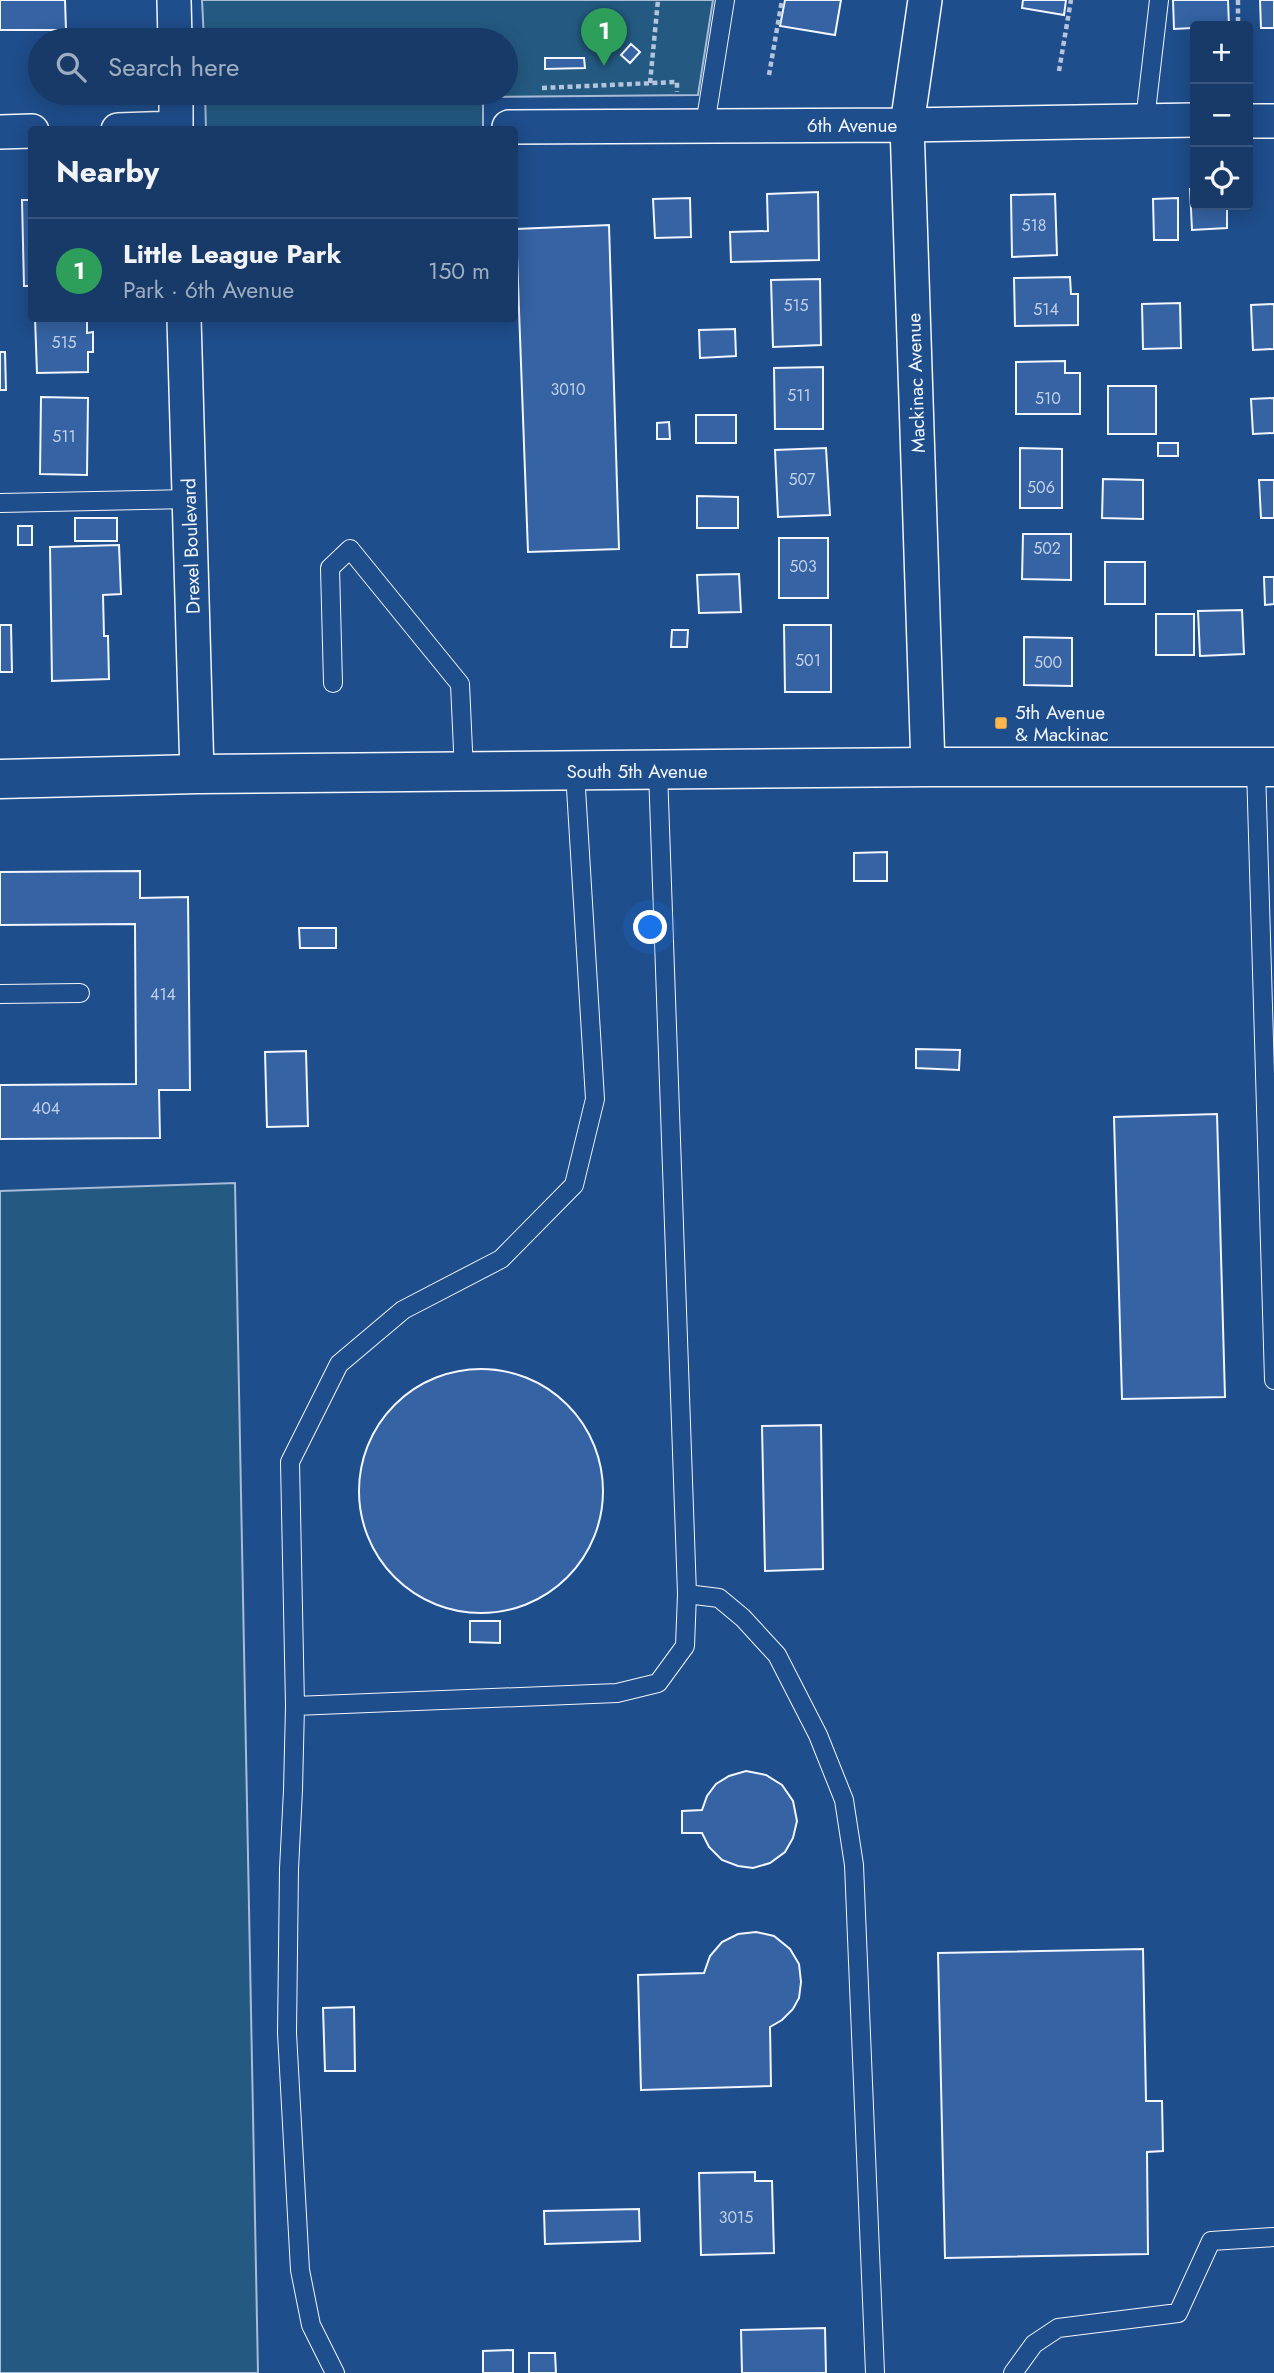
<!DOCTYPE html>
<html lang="en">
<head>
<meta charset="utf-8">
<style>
	:root { --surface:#173a69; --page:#20416f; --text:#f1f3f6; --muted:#9eadc0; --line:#36547d; --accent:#bca0f2 }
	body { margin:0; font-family:Jost,sans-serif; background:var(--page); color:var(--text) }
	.controls { position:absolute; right:21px; top:21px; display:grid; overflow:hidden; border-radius:7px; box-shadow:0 4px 18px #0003 }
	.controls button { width:63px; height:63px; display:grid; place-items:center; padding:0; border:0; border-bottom:2px solid var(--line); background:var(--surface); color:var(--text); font:35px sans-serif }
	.you { position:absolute; left:651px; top:928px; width:24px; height:24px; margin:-18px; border:5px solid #fff; border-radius:50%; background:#1a73e8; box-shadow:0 0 0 10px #1a73e833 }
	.badge { display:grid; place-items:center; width:46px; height:46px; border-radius:50%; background:var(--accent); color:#fff; font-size:23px; font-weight:700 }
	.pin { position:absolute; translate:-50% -58px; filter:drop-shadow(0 2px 4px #0008) }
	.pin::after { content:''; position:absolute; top:37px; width:24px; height:21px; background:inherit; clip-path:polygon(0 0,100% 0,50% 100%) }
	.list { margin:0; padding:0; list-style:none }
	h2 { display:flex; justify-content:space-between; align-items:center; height:91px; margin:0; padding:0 28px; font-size:30px }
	h2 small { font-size:23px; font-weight:400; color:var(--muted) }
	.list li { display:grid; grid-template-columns:46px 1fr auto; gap:21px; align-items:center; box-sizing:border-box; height:105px; padding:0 28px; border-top:2px solid var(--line) }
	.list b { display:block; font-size:26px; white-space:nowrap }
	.list p { margin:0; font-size:23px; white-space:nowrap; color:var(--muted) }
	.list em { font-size:23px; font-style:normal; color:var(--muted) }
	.icon { flex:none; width:38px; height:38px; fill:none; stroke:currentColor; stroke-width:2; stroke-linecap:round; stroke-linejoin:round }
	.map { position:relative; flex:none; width:1274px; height:2373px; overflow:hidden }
	.search { position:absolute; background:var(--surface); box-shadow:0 4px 18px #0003; left:28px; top:28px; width:490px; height:77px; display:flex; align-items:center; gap:18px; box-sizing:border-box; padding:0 24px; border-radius:38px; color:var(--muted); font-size:26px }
	.panel { position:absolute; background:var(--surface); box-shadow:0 4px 18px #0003; left:28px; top:126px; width:490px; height:196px; border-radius:7px }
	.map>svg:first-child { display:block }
	.green { fill:#245a82; stroke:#a8bbd7; stroke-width:2 }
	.building { fill:#3563a3; stroke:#f2f6ff; stroke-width:2 }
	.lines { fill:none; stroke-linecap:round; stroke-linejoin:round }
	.lane-casing { stroke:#f2f6ff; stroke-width:20 }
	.street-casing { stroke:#f2f6ff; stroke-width:36 }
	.secondary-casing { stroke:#f2f6ff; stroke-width:41 }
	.path { stroke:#b3c4dc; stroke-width:4.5; stroke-dasharray:5 3.5; stroke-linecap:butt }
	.lane { stroke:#1f4e8c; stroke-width:18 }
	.street { stroke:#1f4e8c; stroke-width:33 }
	.secondary { stroke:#1f4e8c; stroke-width:38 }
	.poi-dot { fill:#ffb74d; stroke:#1f4e8c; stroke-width:2.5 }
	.labels { text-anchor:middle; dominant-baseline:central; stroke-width:5; stroke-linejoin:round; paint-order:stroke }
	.number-label { font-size:16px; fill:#c3d1e8 }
	.street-label { font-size:19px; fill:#f2f6ff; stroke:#1f4e8c }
	.poi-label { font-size:19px; fill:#f2f6ff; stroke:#1f4e8c; text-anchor:start }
</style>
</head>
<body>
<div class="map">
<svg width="1274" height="2373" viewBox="0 0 1274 2373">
	<rect width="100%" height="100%" fill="#1f4e8c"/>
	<path class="green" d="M202 0H713L698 95 483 97V130L206 129 205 93H506V40H204Z
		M235 1183 258 2373H0V1191Z"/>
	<path class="building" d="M0 0H65L66 30H0Z
		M785 0H841L835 35 780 26Z
		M1023 0H1066L1064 15 1022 8Z
		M1173 0H1228L1229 26 1174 29Z
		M1260 0H1274V28H1261Z
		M631 44 640 52 630 63 621 55Z
		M545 58H584L585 68 545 69Z
		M1190 189H1195V205H1227V228L1192 230Z
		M818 192 819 260 731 262 730 232 768 231 767 194Z
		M1055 194 1057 255 1012 257 1011 195Z
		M690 198 691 237 655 238 653 199Z
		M1178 198V240H1154L1153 199Z
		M22 200H32V286H24Z
		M609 225 619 549 528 552 516 229Z
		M1070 277 1071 294H1078V325L1015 326 1014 278Z
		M820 279 821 345 773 347 771 280Z
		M1180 303 1181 348 1143 349 1142 304Z
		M1274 304V349L1253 350 1251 305Z
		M35 318H87V333L93 332V352H88V372L37 373Z
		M735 329 736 356 700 358 699 330Z
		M0 352H5L6 390H0Z
		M1065 361V373H1080V414H1016V362Z
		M823 367V429H775L774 368Z
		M1108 386H1156V434H1108Z
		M41 397 88 398 87 475 40 474Z
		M1274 398V433L1253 434 1251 399Z
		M696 415H736V443H696Z
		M669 422 670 439H657V423Z
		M1158 443H1178V456H1158Z
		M826 448 830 515 778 517 775 450Z
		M1020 448 1062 449V508H1020Z
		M1103 479 1143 480V519L1102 518Z
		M1259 480H1274V518H1261Z
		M697 496 738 497V528H697Z
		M75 518H117V541H75Z
		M18 526H32V545H18Z
		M1023 534H1071V580L1022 579Z
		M779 538H828V598H779Z
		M119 545 121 594 103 595 104 636H108L109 679 52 681 50 547Z
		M1105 562H1145V604H1105Z
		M739 574 741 612 699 613 697 575Z
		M1264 577H1274V604L1265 605Z
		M1242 610 1244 654 1200 656 1198 611Z
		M1156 614H1194V655H1156Z
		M0 625H11L12 672H0Z
		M784 625H831V692H785Z
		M672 630H688L687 647H671Z
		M1024 637 1072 638V686L1024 685Z
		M887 852V881H854V853Z
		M140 871V898L188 897 190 1090H159L160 1138 0 1139V1085L136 1084 135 924 0 925V872Z
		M299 928H336V948H300Z
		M916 1049 960 1050 959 1070 916 1068Z
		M306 1051 308 1126 267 1127 265 1052Z
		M1217 1114 1225 1397 1122 1399 1114 1117Z
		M359 1491a122 122 0 1 1 244 0a122 122 0 1 1-244 0Z
		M821 1425 823 1569 765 1571 762 1426Z
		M470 1621H500V1643L470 1642Z
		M746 1771 766 1775 782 1785 793 1801 797 1821 793 1838 785 1852 770 1863 753 1868 738 1866 722 1860 709 1847 702 1833H682V1811L702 1810 707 1796 716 1784 729 1776Z
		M756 1932 774 1936 790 1949 799 1964 801 1982 799 1998 793 2009 782 2020 770 2027 771 2086 641 2090 638 1975 704 1973 710 1956 722 1942 738 1934Z
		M1143 1949 1146 2101H1162L1163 2151 1147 2152 1148 2254 945 2258 938 1953Z
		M354 2007 355 2071H325L323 2008Z
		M755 2172V2181H772L774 2253 701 2255 699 2173Z
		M639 2209 640 2241 545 2244 544 2211Z
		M825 2328 826 2373H742L741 2330Z
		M513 2350V2373H483V2351Z
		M529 2353H555L556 2373H529Z"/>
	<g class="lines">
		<g class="lane-casing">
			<path id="lane" d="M1145 120 1159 0
				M705 125 725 0
				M0 503 190 499
				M333 683 330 568 350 549 460 684 464 772
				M1256 768 1274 1380
				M575 772 595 1099 574 1185 501 1259 403 1310 339 1364 290 1462 295 1706 617 1693 658 1683 685 1646 687 1594 658 771
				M0 994 80 993
				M687 1594 719 1598 743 1618 777 1655 818 1735 844 1800 854 1865 875 2373
				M295 1706 293 1790 289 1869 287 2033 300 2270 311 2325 335 2373
				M1013 2373 1034 2344 1058 2328 1178 2313 1211 2241 1274 2237"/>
		</g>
		<g class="street-casing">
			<path id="street" d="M174 0 175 40
				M925 0 907 125 928 767
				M176 93V130
				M1248 121H1274
				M509 127 907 125 1195 120
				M118 130 176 128
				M0 132 32 131
				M184 318 197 774"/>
		</g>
		<g class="secondary-casing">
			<path id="secondary" d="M0 779 197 774 928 767H1274"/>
		</g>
		<path class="path" d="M1238 0V26
			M1059 71 1071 0
			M769 75 782 0
			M650 83 658 0
			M542 88 677 82V92
			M212 94 296 93"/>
		<use href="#lane" class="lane"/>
		<use href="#street" class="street"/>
		<use href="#secondary" class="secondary"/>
	</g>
	<rect class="poi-dot" x="994" y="716" width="14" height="14" rx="3.5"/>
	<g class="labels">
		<g class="number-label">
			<text x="1034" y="225">518</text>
			<text x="796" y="305">515</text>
			<text x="1046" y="309">514</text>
			<text x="64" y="342">515</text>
			<text x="568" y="389">3010</text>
			<text x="799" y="395">511</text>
			<text x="1048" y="398">510</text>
			<text x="64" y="436">511</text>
			<text x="802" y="479">507</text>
			<text x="1041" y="487">506</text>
			<text x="1047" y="548">502</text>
			<text x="803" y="566">503</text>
			<text x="808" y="660">501</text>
			<text x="1048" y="662">500</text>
			<text x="163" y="994">414</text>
			<text x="46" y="1108">404</text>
			<text x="736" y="2217">3015</text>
		</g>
		<g class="street-label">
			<text x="852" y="125">6th Avenue</text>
			<text transform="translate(916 383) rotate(-92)">Mackinac Avenue</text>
			<text transform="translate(191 546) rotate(-92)">Drexel Boulevard</text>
			<text x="637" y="771">South 5th Avenue</text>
		</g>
		<g class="poi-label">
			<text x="1015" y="712">5th Avenue<tspan x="1015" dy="22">&amp; Mackinac</tspan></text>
		</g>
	</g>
</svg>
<div class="controls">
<button>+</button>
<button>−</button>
<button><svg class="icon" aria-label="locate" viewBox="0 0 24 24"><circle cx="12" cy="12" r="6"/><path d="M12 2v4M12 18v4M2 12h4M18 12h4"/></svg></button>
</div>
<div class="you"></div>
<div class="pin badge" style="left:604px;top:66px;background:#2e9e5b">1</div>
<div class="search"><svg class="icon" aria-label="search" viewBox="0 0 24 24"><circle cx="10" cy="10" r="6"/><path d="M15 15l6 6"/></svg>Search here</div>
<section class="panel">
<h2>Nearby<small></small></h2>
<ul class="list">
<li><span class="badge" style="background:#2e9e5b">1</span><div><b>Little League Park</b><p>Park · 6th Avenue</p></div><em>150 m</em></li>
</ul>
</section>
</div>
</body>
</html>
